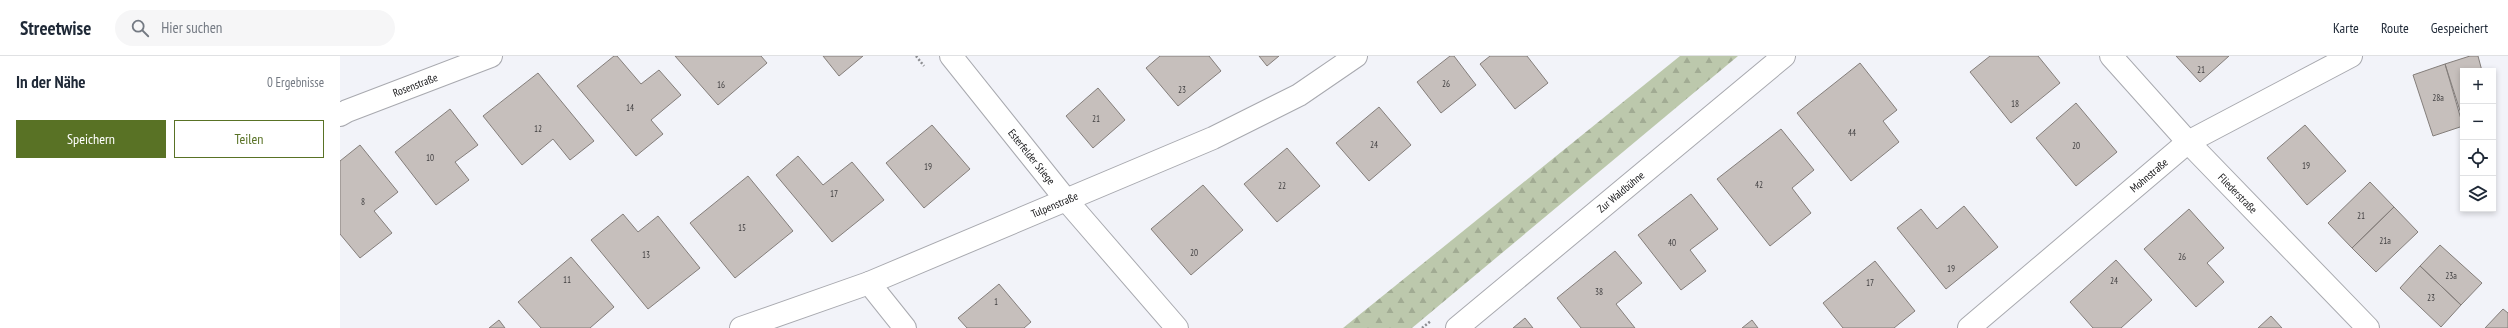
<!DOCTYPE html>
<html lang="de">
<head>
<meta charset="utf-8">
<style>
	:root { --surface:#fff; --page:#f6f6f7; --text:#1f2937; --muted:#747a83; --line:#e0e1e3; --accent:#597225 }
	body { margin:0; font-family:"PT Sans Narrow",sans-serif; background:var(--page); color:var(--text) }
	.controls { position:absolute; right:12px; top:12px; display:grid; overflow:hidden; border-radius:0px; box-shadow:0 2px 6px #0003 }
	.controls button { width:36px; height:36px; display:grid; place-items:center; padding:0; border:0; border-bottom:1px solid var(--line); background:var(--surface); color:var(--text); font:20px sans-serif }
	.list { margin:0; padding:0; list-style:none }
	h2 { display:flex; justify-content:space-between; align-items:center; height:52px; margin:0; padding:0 16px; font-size:17px }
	h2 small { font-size:13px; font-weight:400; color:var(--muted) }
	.actions { display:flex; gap:8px; padding:12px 16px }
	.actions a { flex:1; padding:9px 0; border:1px solid var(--accent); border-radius:0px; text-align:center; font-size:14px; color:var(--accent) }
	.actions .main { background:var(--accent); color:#fff }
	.icon { flex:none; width:22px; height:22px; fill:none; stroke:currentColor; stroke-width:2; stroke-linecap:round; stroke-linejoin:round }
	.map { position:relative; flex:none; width:2168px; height:272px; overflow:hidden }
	header { display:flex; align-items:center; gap:24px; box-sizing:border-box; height:56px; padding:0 20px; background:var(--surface); border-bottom:1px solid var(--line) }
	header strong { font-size:19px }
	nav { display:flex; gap:22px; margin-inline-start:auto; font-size:14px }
	.search { width:280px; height:36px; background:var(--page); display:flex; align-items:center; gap:10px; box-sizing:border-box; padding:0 14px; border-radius:22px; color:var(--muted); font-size:15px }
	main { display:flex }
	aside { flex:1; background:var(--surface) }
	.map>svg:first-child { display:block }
	.forest { fill:url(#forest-firs) }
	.building { fill:#c6bfbc; stroke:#847e7b }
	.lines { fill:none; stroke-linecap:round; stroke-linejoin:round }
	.minor-casing { stroke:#a8a9af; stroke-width:24 }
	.path { stroke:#8b8c90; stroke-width:2.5; stroke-dasharray:2 2; stroke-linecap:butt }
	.minor { stroke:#fff; stroke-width:22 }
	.labels { text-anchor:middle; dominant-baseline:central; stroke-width:3.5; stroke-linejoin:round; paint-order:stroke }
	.number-label { font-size:9px; fill:#403f40 }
	.street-label { font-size:11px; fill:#141416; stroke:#fff }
</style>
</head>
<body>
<header>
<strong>Streetwise</strong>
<div class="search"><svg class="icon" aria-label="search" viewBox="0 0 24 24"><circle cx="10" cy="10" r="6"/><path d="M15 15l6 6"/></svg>Hier suchen</div>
<nav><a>Karte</a><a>Route</a><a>Gespeichert</a></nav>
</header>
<main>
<aside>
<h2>In der Nähe<small>0 Ergebnisse</small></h2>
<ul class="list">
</ul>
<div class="actions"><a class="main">Speichern</a><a>Teilen</a></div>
</aside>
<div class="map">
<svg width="2168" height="272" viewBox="0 0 2168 272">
	<defs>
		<pattern id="forest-firs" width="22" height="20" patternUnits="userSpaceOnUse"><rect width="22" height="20" fill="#bcc8ac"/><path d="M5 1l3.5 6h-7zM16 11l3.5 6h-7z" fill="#a1ab93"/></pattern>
	</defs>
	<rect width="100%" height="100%" fill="#f2f3f9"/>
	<path class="forest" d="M1340 0H1398L1072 272H1003Z"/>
	<path class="building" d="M274 0H277L301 28 319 14 341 39 311 64 323 78 296 100 237 30Z
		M335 0H421L427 7 378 49Z
		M483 0H523L499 20Z
		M820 0H869L881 15 838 50 806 12Z
		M919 0H939L927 10Z
		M1110 0H1114L1136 29 1101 57 1077 26Z
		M1150 0H1187L1208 27 1175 53 1140 8Z
		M1650 0H1698L1720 27 1671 67 1630 16Z
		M1836 0H1889L1860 26Z
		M2130 0H2138L2142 15H2123V64L2105 8Z
		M1520 7 1557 54 1543 65 1559 86 1511 125 1457 57Z
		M2105 8 2123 70 2093 80 2073 19Z
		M198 17 254 85 230 104 213 83 182 109 143 60Z
		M758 32 785 64 753 92 726 60Z
		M1736 47 1777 96 1736 130 1696 82Z
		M1039 51 1071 89 1029 125 996 87Z
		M110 53 138 89 115 106 129 124 96 149 55 96Z
		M592 69 630 113 584 152 546 107Z
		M1965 69 2006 115 1967 149 1927 102Z
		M1441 73 1474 114 1452 132 1471 157 1430 190 1377 123Z
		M20 89 58 136 34 155 52 177 20 202 0 178V105Z
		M947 92 980 130 937 166 904 128Z
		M458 100 483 129 512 106 544 144 492 186 436 119Z
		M408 120 453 175 395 222 350 167Z
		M2030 126 2054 151 2012 192 1988 167Z
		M863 129 903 174 851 219 811 173Z
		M1351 138 1378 173 1350 194 1366 215 1341 234 1298 179Z
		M1624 150 1658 191 1606 233 1557 172 1581 153 1597 173Z
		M2054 151 2078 176 2036 216 2012 192Z
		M1849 153 1884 192 1867 207 1884 226 1856 251 1804 193Z
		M283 158 298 176 318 160 360 212 308 253 251 184Z
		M2100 189 2142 227 2121 249 2080 210Z
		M1275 195 1302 227 1276 248 1295 272H1241L1217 242Z
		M231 201 274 251 250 272H201L178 246Z
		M1776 204 1812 244 1781 272H1753L1730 246Z
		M1535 205 1575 255 1554 272H1503L1483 247Z
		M2080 210 2121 249 2101 271 2060 232Z
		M659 228 691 266 684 272H627L618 262Z
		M2163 253 2168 257V272H2145Z
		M1931 260 1942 272H1918Z
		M1185 262 1193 272H1173Z
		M159 264 165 272H149Z
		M1412 264 1418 272H1402Z"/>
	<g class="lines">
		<g class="minor-casing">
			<g id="minor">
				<path id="s1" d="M611 0 727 145 837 272"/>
				<path id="s2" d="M1771 0 1848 86 2028 272"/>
				<path id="s3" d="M0 59 7 55 151 0"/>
				<path d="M529 227 565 272"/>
				<path id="s4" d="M401 272 529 227 873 82 959 39 1016 0"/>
				<path id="s5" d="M1117 272 1444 0"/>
				<path id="s6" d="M1629 272 1848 86 2011 0"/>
			</g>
		</g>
		<path class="path" d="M576 0 584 10
			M1082 272 1091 265"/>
		<use href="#minor" class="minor"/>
	</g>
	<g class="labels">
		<g class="number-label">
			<text x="1861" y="13">21</text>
			<text x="1106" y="27">26</text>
			<text x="381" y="28">16</text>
			<text x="842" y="33">23</text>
			<text x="2098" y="41">28a</text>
			<text x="1675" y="47">18</text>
			<text x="290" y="51">14</text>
			<text x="756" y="62">21</text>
			<text x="198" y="72">12</text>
			<text x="1512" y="76">44</text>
			<text x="1034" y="88">24</text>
			<text x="1736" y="89">20</text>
			<text x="90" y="101">10</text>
			<text x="1966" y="109">19</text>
			<text x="588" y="110">19</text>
			<text x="1419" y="128">42</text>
			<text x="942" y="129">22</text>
			<text x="494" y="137">17</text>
			<text x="23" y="145">8</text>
			<text x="2021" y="159">21</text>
			<text x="402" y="171">15</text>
			<text x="2045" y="184">21a</text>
			<text x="1332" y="186">40</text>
			<text x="854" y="196">20</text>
			<text x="306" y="198">13</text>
			<text x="1842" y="200">26</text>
			<text x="1611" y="212">19</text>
			<text x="2111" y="219">23a</text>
			<text x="227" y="223">11</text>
			<text x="1774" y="224">24</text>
			<text x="1530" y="226">17</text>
			<text x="1259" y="235">38</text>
			<text x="2091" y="241">23</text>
			<text x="656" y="245">1</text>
		</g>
		<g class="street-label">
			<text stroke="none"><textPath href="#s3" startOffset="81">Rosenstraße</textPath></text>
			<text stroke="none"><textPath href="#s1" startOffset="129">Esterfelder Stiege</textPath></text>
			<text stroke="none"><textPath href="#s6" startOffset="236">Mohnstraße</textPath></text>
			<text stroke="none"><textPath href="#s5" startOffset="213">Zur Waldbühne</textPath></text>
			<text stroke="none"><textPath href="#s2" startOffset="187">Fliederstraße</textPath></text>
			<text stroke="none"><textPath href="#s4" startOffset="337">Tulpenstraße</textPath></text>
		</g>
	</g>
</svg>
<div class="controls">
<button>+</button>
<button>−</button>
<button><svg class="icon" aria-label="locate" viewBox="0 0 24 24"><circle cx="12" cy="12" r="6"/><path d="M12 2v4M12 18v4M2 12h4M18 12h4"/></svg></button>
<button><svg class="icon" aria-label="layers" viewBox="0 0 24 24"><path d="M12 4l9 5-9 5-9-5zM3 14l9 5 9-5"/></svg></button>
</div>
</div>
</main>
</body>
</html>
